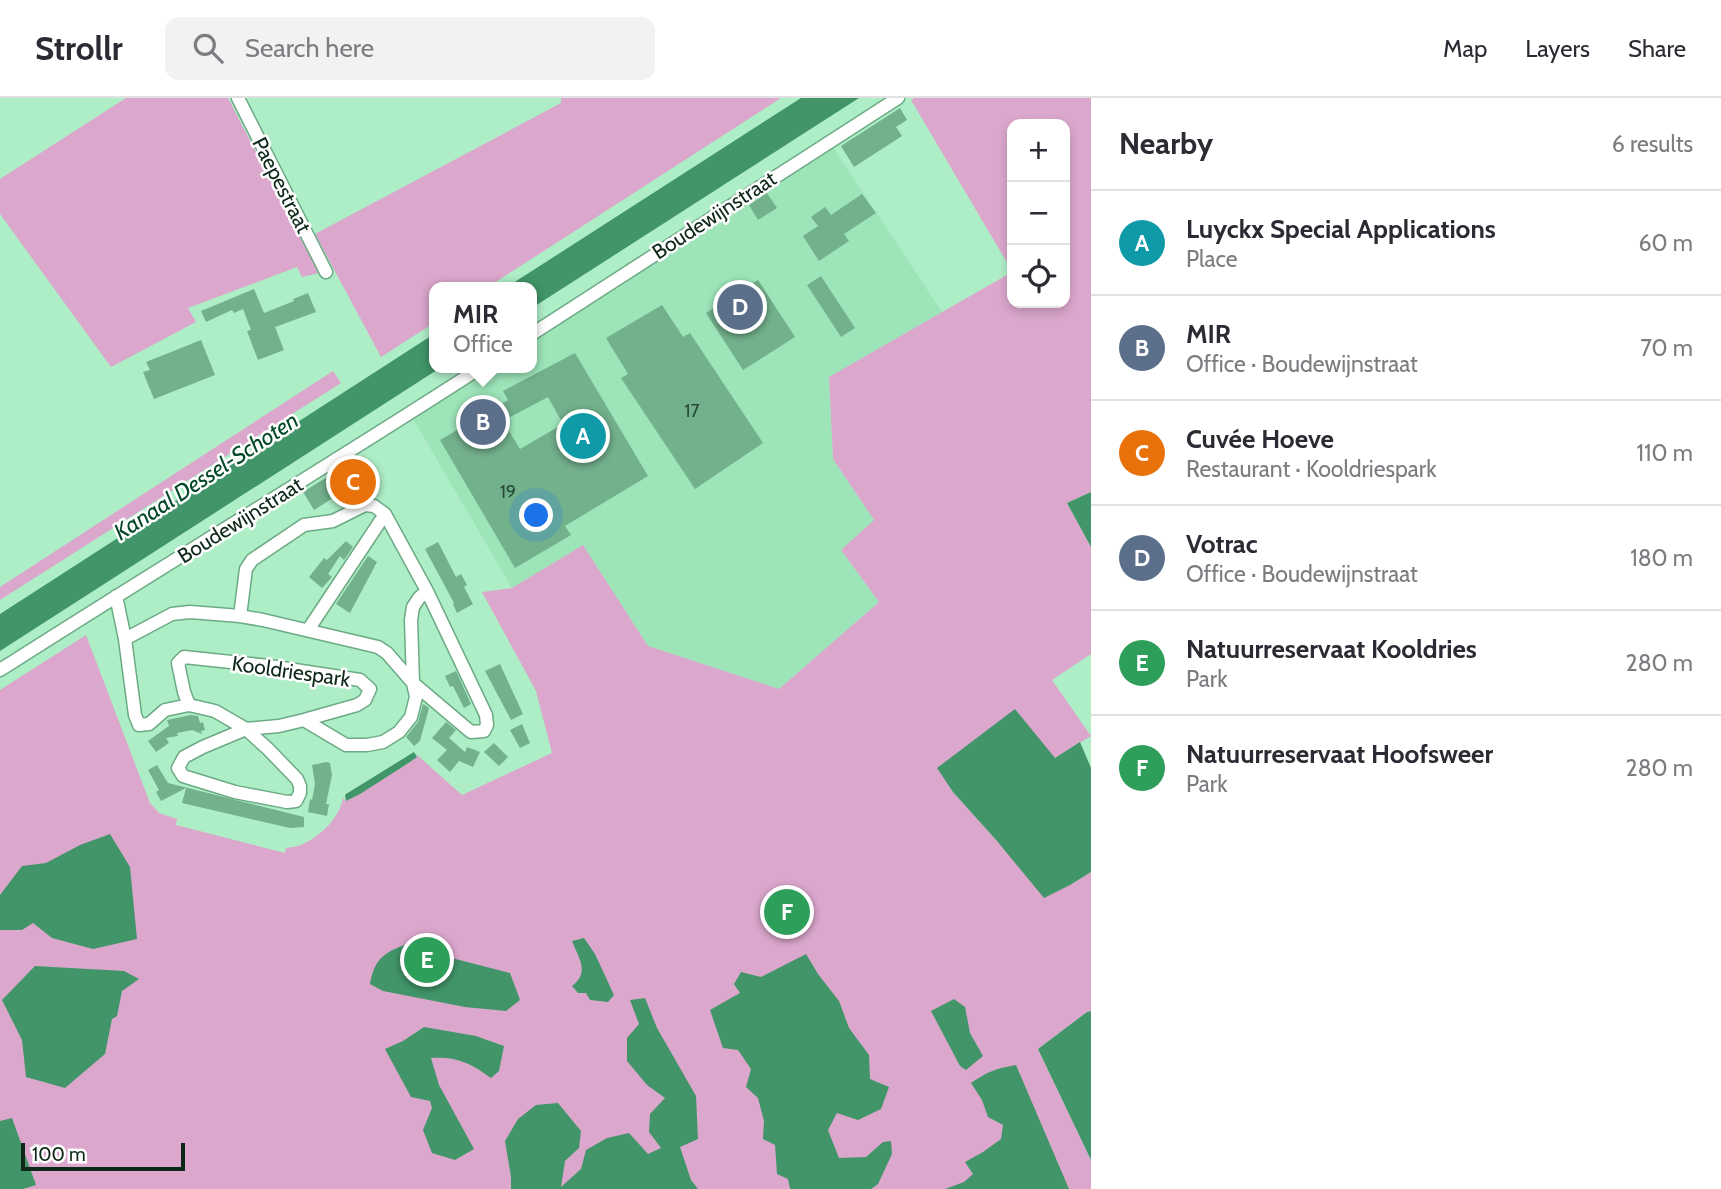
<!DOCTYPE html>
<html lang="en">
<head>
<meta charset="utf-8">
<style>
	:root { --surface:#fff; --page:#f2f2f3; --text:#2b2b33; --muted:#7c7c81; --line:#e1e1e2; --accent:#b6439d }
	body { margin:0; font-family:Cabin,sans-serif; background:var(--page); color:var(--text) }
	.controls { position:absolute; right:21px; top:21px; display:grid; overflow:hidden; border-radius:14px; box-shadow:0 4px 10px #0003 }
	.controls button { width:63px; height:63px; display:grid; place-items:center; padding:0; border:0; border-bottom:2px solid var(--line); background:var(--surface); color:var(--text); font:35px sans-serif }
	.scale { position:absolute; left:21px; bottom:18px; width:164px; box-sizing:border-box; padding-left:7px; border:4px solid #0d2719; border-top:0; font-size:19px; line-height:24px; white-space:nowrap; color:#0d2719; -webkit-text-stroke:5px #fefefe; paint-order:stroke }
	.you { position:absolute; left:537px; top:418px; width:24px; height:24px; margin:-18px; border:5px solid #fff; border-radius:50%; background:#1a73e8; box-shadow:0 0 0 10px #1a73e833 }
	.badge { display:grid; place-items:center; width:46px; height:46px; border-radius:50%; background:var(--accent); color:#fff; font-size:23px; font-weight:700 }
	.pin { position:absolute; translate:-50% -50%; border:4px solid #fff; box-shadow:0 2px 7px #0006 }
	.popup { position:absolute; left:429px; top:184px; width:108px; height:91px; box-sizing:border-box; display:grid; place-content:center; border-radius:14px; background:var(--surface); filter:drop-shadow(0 2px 5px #0005); font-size:23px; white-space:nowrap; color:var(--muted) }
	.popup b { font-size:26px; color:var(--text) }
	.popup::after { content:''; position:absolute; left:50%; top:100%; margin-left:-14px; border:14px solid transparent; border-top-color:var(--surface) }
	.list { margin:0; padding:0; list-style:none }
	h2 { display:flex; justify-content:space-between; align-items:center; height:91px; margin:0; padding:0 28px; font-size:30px }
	h2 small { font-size:23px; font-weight:400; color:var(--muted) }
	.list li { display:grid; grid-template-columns:46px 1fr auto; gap:21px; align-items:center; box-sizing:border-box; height:105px; padding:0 28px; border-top:2px solid var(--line) }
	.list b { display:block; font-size:26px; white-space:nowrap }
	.list p { margin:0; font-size:23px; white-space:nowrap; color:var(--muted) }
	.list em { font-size:23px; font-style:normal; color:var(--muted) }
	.icon { flex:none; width:38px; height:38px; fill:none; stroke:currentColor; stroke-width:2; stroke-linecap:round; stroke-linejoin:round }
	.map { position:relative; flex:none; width:1091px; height:1091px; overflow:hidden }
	header { display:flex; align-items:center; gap:42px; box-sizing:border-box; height:98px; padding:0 35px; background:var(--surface); border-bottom:2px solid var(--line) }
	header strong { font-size:33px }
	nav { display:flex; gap:38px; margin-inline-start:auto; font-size:24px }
	.search { width:490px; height:63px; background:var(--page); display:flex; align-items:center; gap:18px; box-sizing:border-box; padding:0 24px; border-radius:14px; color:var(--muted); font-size:26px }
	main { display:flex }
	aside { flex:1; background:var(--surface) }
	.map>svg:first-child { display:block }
	.built { fill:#9de5b9 }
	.green { fill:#dba7cc }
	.water { fill:#419568 }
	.building { fill:#73b08c; fill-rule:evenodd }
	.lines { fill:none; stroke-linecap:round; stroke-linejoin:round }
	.minor-casing { stroke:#6caa85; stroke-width:15 }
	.minor { stroke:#fff; stroke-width:12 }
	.labels { text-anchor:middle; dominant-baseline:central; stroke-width:5; stroke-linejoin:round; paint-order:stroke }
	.number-label { font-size:18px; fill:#264936 }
	.street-label { font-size:21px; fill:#0d2719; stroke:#fefefe }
	.water-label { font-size:23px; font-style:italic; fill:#024829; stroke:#fefefe }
</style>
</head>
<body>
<header>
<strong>Strollr</strong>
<div class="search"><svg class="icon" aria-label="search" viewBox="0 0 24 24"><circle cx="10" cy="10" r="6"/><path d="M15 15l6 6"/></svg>Search here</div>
<nav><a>Map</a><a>Layers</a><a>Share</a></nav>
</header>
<main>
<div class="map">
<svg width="1091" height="1091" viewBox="0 0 1091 1091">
	<rect width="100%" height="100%" fill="#aeeec7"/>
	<path class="built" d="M831 46 942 214 829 279 833 361 874 422 841 452 879 504 779 591 648 548 583 447 512 490 412 319 487 270H532V240Z"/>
	<path class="green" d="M126 0H228L319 175 302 179 297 169 188 210 196 224 111 269 0 116V81Z
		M561 0H781L488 189H434V225L381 259 315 136 561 5Z
		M914 0H1091V394L1067 405 1091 449V556L1052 582 1091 638 1055 660 953 694 997 743 1070 787 1091 774V913L1087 914 1038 951 1091 1062V1091H0V592L86 537 150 705 159 715 177 721 176 727 285 755 286 750C291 749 298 749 303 746 321 738 340 719 343 700L346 703 359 696 410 664 417 659 416 656 462 697 552 655 536 593 482 494 512 490 583 447 648 548 779 591 879 504 841 452 874 422 833 361 829 279 1012 174V205H1065V26H1012V173L911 2Z
		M333 273 341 285 0 502V489Z"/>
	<path class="water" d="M801 0H859L532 210V189H507Z
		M434 236V270H440L0 553V516Z
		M1091 394V449L1067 405Z
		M1015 611 1055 660 1080 644 1091 670V774L1070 787 1044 800 997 743 953 694 937 670Z
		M414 654 417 659 410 664 360 696 346 703 345 697 346 696Z
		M110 736 130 769 137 841 93 851 52 840 33 825 22 832H0V797L22 768 46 765 80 747Z
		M584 840 595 856 614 897 608 904 590 902 586 895H578L572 888C590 874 579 861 572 843Z
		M415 843 440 857 510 875 520 902 506 913 465 909 383 893 370 886C375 856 389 853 415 843Z
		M806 856 818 876 839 903 849 930 869 957 870 981 889 989 881 1011 858 1022 837 1015 828 1032 839 1060 866 1059 883 1044 891 1043 892 1056 878 1086 871 1091H790L788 1081 777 1076 775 1047 763 1041 764 1023 758 1000 746 989 751 971 738 952 723 950 710 912 740 895 734 886 741 874 761 879Z
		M35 868 124 873 139 881 122 893 117 918 112 921 105 956 65 990 26 979 22 942 2 902Z
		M645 900 657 930 696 998 698 1041 680 1049 691 1082 698 1091H511V1079L505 1043 518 1021 536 1007 558 1005 581 1033 579 1050 565 1063 561 1089 581 1071 586 1052 607 1040 629 1035 648 1056 661 1050 649 1034 650 1016 665 1000 647 987 627 963V940L639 926 630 902Z
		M954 901 965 909 970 935 983 958 966 972 960 968 931 913Z
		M1091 913V1062L1038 951 1087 914Z
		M424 929 476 938 504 948 499 973 491 980C471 965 456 958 431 960L439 987 474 1051 455 1062 432 1055 423 1032 432 1010 430 1003 411 999 385 951 403 943Z
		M1016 967 1069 1091H945L964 1084 973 1076 965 1064 983 1054 1001 1041 1003 1027 988 1019 982 1002 971 985C989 973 995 971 1016 967Z
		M12 1020 36 1087 23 1091H0V1023Z"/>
	<path class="building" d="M900 10 907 22 896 29 902 38 854 69 841 48Z
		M767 95 777 110 758 122 749 107Z
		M862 96 876 115 844 136 849 143 819 163 803 138 818 128 811 119 825 109 831 117Z
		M821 178 855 230 841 239 807 187Z
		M758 182 795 239 743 272 706 215Z
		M254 191 264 215 294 203 293 201 308 195 316 214 275 229 284 252 258 262 247 233 251 232 243 211 234 215 232 212 206 224 201 213Z
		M662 207 683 239 690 235 763 345 695 391 621 280 628 276 606 240Z
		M201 242 215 277 154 301 143 274 150 272 146 264Z
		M575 255 648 378 565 428 571 437 515 470 440 342 508 302 503 293ZM548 299 563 326 520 351 503 323Z
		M359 359 373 382 358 392 361 399 351 404 348 398 339 403 336 398 314 412 303 394Z
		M346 443 353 449 344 462 340 458 328 476 332 479 322 490 309 479 324 460 327 462Z
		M438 444 456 479 461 476 467 487 464 489 473 506 457 515 453 506 454 505 425 451Z
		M368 458 377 464 350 515 336 506Z
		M500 566 523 616 511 622 485 573Z
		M456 573 471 606 464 610 453 588 450 589 445 578Z
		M423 606 429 610 420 643 414 648 406 639 418 624Z
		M191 617 198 618 200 625 203 624 205 632 201 633 202 636 192 632 177 635 178 638 166 640 169 645 156 654 148 643 169 628 167 622Z
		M446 624 456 632 449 640 465 654 467 649 480 654 473 669 459 663 450 674 437 662 447 652 432 640Z
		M522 626 530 645 520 650 510 632Z
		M494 645 508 659 499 668 484 654Z
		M326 664 330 665 332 677 326 706H329L327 718 308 714 310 701 312 702 315 686 312 667Z
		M157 667 168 685 304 719V729L290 730 182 705 186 690 161 703 156 694 159 692 148 672Z"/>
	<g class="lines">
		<g class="minor-casing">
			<path id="minor" d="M238 0 326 174
				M532 236 898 0
				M116 498 125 541 135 617 139 627 149 626 165 612 189 607 215 613 246 631 268 651 297 681 300 688V695L296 703 287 704 235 694 183 678 178 670 184 659 203 649 246 631 279 628 304 622 357 607 365 602 370 591 360 582 269 568 184 559 178 565 184 594 189 607
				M308 532 385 416
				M125 541 172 516 190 514 240 518 246 471 252 462 304 427 333 423 365 407 374 408 385 416 427 493 486 617 487 627 484 633 471 634 413 585 387 555 378 549 263 522 240 518
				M0 572C159 470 321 373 480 270
				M304 622 346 647H367L383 644 399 634 411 619 416 599 413 585 411 522 413 509 419 500 427 493"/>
		</g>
		<use href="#minor" class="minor"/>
	</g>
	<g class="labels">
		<g class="number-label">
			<text x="692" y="313">17</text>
			<text x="508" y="394">19</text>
		</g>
		<g class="street-label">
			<text transform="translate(282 87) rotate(63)">Paepestraat</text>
			<text transform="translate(714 117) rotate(-33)">Boudewijnstraat</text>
			<text transform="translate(240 422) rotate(-32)">Boudewijnstraat</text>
			<text transform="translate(291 573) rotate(8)">Kooldriespark</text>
		</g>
		<g class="water-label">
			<text transform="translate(206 378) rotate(-33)">Kanaal Dessel-Schoten</text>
		</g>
	</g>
</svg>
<div class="controls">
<button>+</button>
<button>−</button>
<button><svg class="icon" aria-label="locate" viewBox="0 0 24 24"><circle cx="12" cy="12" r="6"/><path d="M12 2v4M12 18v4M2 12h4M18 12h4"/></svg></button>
</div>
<div class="scale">100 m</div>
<div class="you"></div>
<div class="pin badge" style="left:583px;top:338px;background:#0f9aa8">A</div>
<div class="pin badge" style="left:483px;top:324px;background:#5c6f8a">B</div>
<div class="popup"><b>MIR</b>Office</div>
<div class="pin badge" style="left:353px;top:384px;background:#e8710a">C</div>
<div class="pin badge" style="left:740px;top:209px;background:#5c6f8a">D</div>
<div class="pin badge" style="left:427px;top:862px;background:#2e9e5b">E</div>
<div class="pin badge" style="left:787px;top:814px;background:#2e9e5b">F</div>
</div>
<aside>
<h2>Nearby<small>6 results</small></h2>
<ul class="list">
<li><span class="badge" style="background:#0f9aa8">A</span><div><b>Luyckx Special Applications</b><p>Place</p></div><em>60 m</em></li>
<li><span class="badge" style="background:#5c6f8a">B</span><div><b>MIR</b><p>Office · Boudewijnstraat</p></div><em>70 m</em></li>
<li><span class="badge" style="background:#e8710a">C</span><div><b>Cuvée Hoeve</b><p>Restaurant · Kooldriespark</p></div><em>110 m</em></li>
<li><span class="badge" style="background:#5c6f8a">D</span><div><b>Votrac</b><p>Office · Boudewijnstraat</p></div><em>180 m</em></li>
<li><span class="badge" style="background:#2e9e5b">E</span><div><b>Natuurreservaat Kooldries</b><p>Park</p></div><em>280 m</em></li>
<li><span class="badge" style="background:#2e9e5b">F</span><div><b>Natuurreservaat Hoofsweer</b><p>Park</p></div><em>280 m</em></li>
</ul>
</aside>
</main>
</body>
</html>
